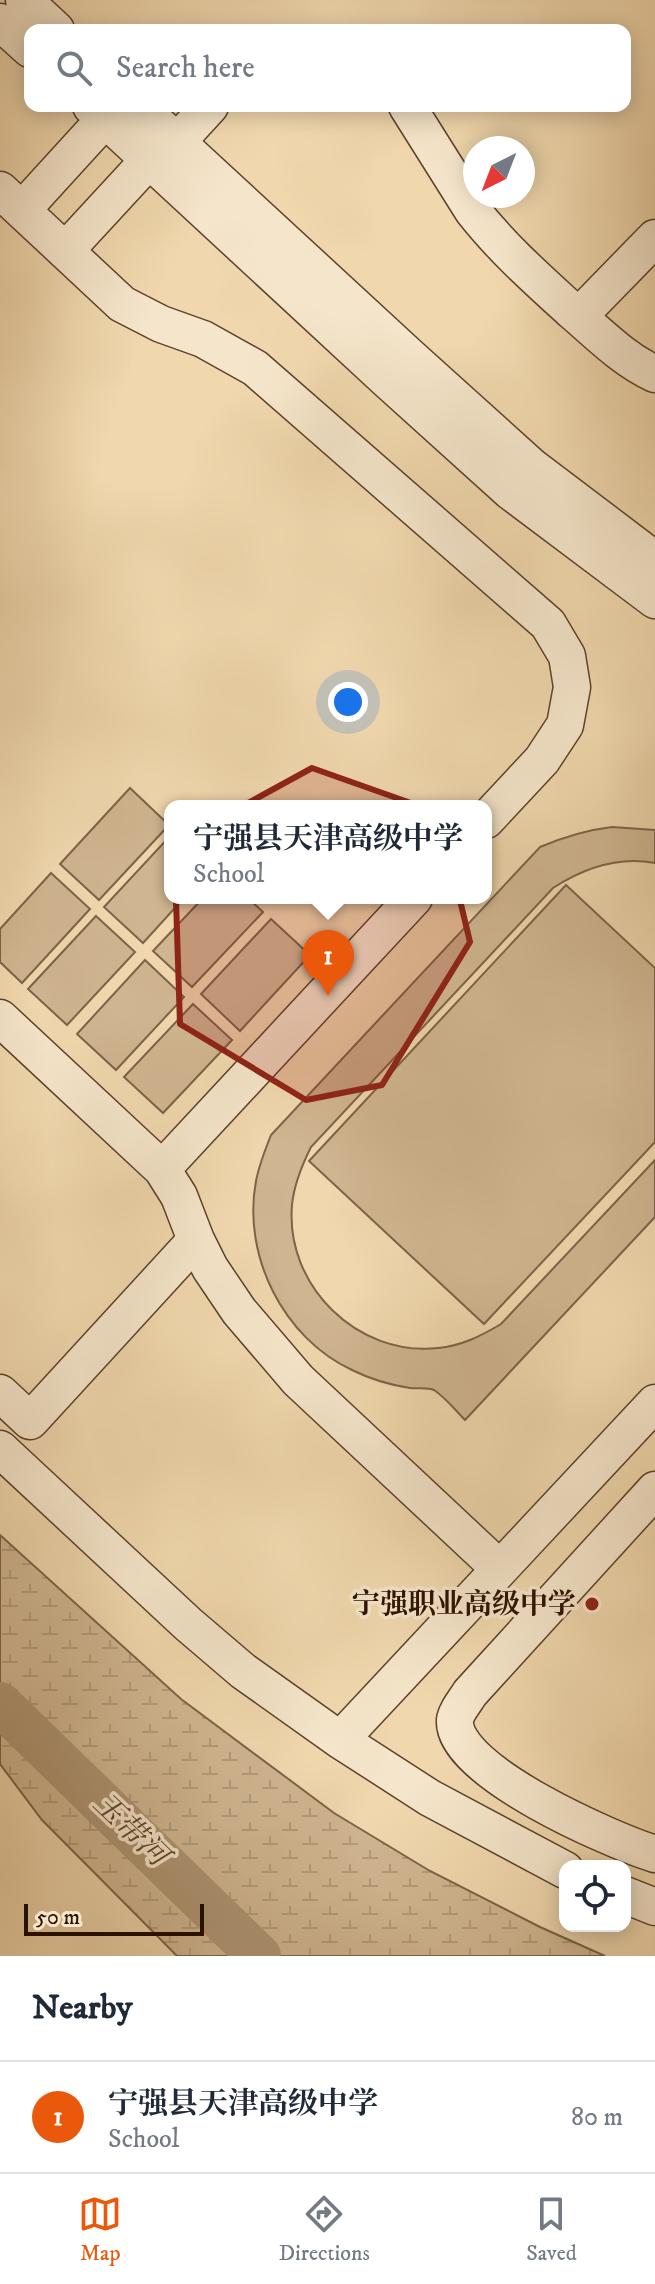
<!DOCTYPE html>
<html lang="en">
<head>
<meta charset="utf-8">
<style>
	:root { --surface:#fff; --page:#f2f2f3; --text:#1f2937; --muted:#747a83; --line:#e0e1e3; --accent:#ea580c }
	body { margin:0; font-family:"IM FELL DW Pica","Noto Serif SC",serif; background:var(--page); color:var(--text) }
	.controls { position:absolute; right:24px; bottom:24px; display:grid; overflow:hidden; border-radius:16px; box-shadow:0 4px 20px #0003 }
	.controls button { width:72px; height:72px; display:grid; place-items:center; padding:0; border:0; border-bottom:2px solid var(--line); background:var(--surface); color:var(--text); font:40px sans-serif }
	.compass { position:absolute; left:463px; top:136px; width:72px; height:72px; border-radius:50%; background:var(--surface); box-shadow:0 4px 20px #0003; rotate:222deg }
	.scale { position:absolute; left:24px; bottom:20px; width:180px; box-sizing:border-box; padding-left:8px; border:4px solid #2b1100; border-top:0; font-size:22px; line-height:28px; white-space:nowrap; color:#2b1100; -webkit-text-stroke:6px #f5e5ca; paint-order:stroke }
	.you { position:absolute; left:348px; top:702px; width:28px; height:28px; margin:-20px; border:6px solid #fff; border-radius:50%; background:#1a73e8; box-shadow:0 0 0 12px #1a73e833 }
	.badge { display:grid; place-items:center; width:52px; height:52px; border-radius:50%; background:var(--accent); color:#fff; font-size:26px; font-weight:700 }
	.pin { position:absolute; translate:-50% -66px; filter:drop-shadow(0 2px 4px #0008) }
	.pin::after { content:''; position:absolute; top:42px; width:28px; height:24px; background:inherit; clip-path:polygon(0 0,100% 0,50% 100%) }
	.popup { position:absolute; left:164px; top:800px; width:328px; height:104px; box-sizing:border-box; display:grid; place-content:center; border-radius:16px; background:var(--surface); filter:drop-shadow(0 2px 6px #0005); font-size:26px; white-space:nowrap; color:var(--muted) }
	.popup b { font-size:30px; color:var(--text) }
	.popup::after { content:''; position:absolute; left:50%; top:100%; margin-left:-16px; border:16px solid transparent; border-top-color:var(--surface) }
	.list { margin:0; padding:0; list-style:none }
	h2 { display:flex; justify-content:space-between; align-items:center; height:104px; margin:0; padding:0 32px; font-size:34px }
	h2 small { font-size:26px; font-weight:400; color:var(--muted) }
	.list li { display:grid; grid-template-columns:52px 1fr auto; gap:24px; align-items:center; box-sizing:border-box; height:112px; padding:0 32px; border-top:2px solid var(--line) }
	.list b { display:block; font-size:30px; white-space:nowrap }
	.list p { margin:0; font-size:26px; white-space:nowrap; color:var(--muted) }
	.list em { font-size:26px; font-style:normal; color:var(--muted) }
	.icon { flex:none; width:44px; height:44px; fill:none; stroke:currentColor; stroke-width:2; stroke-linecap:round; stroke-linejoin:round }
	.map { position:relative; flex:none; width:655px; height:1956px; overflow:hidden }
	.search { position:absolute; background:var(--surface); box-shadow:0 4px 20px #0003; left:24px; right:24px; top:24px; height:88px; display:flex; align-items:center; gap:20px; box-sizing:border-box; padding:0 28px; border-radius:16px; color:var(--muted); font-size:30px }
	.sheet { height:216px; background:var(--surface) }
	nav { display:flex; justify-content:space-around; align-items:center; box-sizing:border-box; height:112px; border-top:2px solid var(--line); background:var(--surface); font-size:22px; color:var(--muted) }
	nav a { display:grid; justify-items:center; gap:4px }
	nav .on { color:var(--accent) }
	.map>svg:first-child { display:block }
	.wetland { fill:url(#wetland-marsh); stroke:#7d6348; stroke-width:2 }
	.pitch { fill:#cfb590; stroke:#7d6348; stroke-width:2 }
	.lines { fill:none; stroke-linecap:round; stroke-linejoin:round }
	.river { stroke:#ad9472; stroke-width:44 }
	.minor-casing { stroke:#5c422b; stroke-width:39 }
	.minor { stroke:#f5e5ca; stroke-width:36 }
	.marked { fill:#8f2418; fill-opacity:0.2; stroke:#8f2418; stroke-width:6; stroke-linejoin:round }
	.poi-dot { fill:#8f2418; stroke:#f5e5ca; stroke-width:3 }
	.labels { text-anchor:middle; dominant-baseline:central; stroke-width:7; stroke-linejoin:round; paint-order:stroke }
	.poi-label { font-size:28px; font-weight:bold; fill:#2b1100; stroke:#f5e5ca; text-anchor:end }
	.water-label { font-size:30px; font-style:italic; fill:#5f452e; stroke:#f5e5ca }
</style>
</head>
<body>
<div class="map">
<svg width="655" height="1956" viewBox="0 0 655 1956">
	<defs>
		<pattern id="wetland-marsh" width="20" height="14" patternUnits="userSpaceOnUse" patternTransform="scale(2)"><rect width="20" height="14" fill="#cfb590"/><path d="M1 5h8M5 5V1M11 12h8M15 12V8" fill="none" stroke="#b29b7a"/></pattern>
	</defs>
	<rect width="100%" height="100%" fill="#f0d7ad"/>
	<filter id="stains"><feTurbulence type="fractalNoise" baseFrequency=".0025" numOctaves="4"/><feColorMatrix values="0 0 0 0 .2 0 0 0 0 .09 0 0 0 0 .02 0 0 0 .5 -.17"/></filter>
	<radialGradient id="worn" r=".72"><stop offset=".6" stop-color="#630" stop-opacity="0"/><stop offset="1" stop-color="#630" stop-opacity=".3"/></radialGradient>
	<path class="wetland" d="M0 1535 181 1699 334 1813 430 1871 540 1927 605 1956H177L42 1820 0 1764Z"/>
	<path class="pitch" d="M130 788 169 825 99 900 60 864Z
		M612 827 655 830V863C618 856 584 868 553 888L311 1147C302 1165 294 1184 292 1205 285 1286 358 1357 438 1348 461 1346 481 1336 501 1324L655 1160V1217L465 1420C456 1411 445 1397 434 1390 428 1387 417 1389 410 1388 390 1385 370 1379 352 1370 283 1338 242 1255 256 1181 259 1165 265 1150 271 1135L540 847C564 837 586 830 612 827Z
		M170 836V898H184L143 943 104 907Z
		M51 873 90 909 22 983 0 962V929Z
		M566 885 655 968V1142L484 1324 309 1161Z
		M203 898H248L263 912 192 987 153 951Z
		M96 916 135 952 67 1025 28 989Z
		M271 919 310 955 240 1031 201 994Z
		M145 960 184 997 116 1070 77 1034Z
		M193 1004 232 1040 163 1113 124 1077Z"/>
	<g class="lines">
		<path class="river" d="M0 1704 259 1956"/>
		<g class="minor-casing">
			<path id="minor" d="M24 0 56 30
				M0 22 30 49
				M91 106 386 379 510 491 655 600
				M138 106 408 355 531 466 655 560
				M407 106 473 211C502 248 537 279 572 311 599 334 623 359 655 374
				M177 142 210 106
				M0 190 122 304 161 324 203 339 255 368 548 624 567 656 572 687 565 725 542 760 486 820
				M22 210 105 119
				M65 251 149 160
				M579 316 655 238
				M0 1018 162 1169 414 898
				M162 1169 179 1196 196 1240 210 1268 239 1311 298 1380 500 1569
				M0 1393 30 1421 196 1240
				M0 1449 188 1624 243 1671 340 1740 430 1798 565 1870
				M655 1490 470 1693C465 1701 456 1712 455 1720 451 1771 613 1841 655 1854
				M340 1740 655 1403
				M625 1895 655 1907"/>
		</g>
		<use href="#minor" class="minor"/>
	</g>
	<path class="marked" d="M312 768 439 813 470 942 382 1085 306 1100 180 1024 175 869 217 820Z"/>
	<circle class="poi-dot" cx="592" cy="1604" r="8"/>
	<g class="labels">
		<g class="poi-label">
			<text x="576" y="1604">宁强职业高级中学</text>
		</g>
		<g class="water-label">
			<text transform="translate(130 1830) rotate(44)">玉带河</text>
		</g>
	</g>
	<rect width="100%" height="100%" filter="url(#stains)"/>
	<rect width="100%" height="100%" fill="url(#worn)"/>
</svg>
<div class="controls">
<button><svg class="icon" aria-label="locate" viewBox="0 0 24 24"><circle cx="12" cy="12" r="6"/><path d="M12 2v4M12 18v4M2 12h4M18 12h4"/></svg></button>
</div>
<svg class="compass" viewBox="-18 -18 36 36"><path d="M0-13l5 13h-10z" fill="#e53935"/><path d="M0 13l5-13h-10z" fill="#747a83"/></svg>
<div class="scale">50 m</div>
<div class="you"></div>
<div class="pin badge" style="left:328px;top:996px">1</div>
<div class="popup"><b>宁强县天津高级中学</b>School</div>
<div class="search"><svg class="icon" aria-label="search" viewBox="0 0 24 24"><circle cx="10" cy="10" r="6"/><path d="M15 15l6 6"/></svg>Search here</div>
</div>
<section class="sheet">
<h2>Nearby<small></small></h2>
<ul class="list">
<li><span class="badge">1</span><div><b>宁强县天津高级中学</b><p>School</p></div><em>80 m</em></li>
</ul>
</section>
<nav>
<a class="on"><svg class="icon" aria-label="map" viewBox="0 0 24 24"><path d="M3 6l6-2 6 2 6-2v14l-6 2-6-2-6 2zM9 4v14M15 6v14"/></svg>Map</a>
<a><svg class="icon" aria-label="directions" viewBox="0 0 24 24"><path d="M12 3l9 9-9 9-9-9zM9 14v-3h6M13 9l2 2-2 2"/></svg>Directions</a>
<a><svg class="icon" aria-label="saved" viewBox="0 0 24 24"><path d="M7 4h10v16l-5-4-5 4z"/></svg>Saved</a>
</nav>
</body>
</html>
